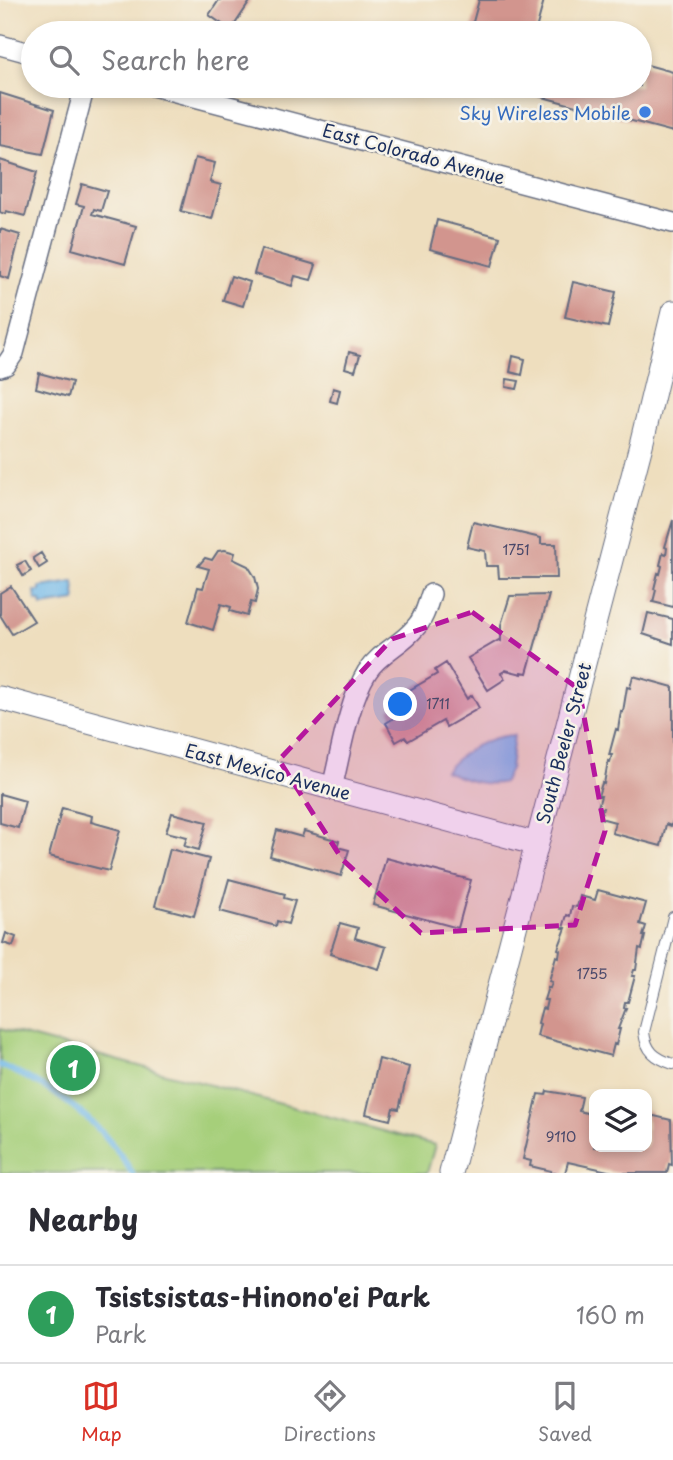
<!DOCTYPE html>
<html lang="en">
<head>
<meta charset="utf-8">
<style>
	:root { --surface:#fff; --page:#f2f2f3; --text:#2b2b33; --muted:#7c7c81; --line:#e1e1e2; --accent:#d93025 }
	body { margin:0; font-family:"Playpen Sans",sans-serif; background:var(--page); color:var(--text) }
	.controls { position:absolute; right:21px; bottom:21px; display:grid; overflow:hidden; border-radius:14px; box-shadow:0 4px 10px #0003 }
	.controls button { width:63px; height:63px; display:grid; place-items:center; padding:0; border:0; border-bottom:2px solid var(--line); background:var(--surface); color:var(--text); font:35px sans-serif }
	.you { position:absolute; left:401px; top:705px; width:24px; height:24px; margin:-18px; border:5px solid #fff; border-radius:50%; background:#1a73e8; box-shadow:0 0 0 10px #1a73e833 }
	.badge { display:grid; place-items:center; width:46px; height:46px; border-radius:50%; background:var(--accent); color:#fff; font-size:23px; font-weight:700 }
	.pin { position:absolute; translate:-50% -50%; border:4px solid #fff; box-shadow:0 2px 7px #0006 }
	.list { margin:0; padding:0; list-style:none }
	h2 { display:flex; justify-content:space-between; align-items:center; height:91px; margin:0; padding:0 28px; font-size:30px }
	h2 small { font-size:23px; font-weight:400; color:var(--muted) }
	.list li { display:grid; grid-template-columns:46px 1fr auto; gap:21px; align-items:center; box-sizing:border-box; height:98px; padding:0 28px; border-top:2px solid var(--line) }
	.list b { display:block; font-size:26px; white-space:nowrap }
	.list p { margin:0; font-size:23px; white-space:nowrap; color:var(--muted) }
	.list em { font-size:23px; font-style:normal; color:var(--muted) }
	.icon { flex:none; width:38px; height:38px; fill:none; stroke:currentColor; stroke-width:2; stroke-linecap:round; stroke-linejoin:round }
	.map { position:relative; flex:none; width:673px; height:1173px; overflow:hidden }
	.search { position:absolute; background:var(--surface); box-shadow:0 4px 10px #0003; left:21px; right:21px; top:21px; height:77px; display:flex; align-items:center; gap:18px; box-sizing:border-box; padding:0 24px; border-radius:38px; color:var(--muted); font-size:26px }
	.sheet { height:189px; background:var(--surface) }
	nav { display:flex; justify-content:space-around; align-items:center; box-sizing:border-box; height:98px; border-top:2px solid var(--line); background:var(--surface); font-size:19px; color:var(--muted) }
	nav a { display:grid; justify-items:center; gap:4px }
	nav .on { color:var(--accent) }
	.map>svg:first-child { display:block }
	.green { fill:#a6cf7a; stroke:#607f6c; stroke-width:2 }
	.water { fill:#72b9e9; stroke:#4674a4; stroke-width:2 }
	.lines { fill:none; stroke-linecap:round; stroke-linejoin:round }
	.stream { stroke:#72b9e9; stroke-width:6 }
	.building { fill:#d2958e }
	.service-casing { stroke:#656c80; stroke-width:12 }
	.minor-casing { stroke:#656c80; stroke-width:22 }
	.tertiary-casing { stroke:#656c80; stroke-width:25 }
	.service { stroke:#fff; stroke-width:10 }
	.minor { stroke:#fff; stroke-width:19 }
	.tertiary { stroke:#fff; stroke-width:23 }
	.marked { fill:#b5179e; fill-opacity:0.2; stroke:#b5179e; stroke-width:5; stroke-dasharray:14 9; stroke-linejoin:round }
	.shop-dot { fill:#3f7fe0; stroke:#f7f3e8; stroke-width:2.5 }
	.labels { text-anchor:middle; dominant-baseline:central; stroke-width:5; stroke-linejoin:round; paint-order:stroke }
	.number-label { font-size:14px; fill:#49486a }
	.shop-label { font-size:18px; fill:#366cbe; stroke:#f7f3e8; text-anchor:end }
	.street-label { font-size:18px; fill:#1b2f5e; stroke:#f7f3e8 }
</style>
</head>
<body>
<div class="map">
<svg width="673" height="1173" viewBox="0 0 673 1173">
	<rect width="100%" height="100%" fill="#f7f3e8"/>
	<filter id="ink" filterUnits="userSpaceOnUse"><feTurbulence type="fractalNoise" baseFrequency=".0143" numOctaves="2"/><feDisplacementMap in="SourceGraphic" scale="14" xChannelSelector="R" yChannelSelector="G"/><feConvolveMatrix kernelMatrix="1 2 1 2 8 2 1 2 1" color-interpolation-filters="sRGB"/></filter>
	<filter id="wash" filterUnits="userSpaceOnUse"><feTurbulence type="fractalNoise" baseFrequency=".00686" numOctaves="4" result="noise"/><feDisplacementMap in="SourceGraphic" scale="28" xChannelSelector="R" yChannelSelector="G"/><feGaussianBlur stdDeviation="1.57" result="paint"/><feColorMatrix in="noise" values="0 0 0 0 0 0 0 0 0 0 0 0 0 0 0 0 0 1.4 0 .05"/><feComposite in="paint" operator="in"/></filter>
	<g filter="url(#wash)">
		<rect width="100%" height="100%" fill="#eedebe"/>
		<path class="green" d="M0 1029 435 1145 427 1173H0Z"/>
		<path class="water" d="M74 582 76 601 42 606 41 601H36L35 591H40V587Z
			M514 735 510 769 504 782C485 787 462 779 445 771 462 751 488 736 514 735Z"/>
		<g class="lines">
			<path class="stream" d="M0 1065C55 1088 102 1121 132 1173"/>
		</g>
		<g id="blocks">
			<path class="building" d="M219 0H251L231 30 209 15Z
				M479 0H544L535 33H470Z
				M640 63 673 72V132L505 87 640 86Z
				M0 93 54 110 43 154 0 146Z
				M195 158 215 163 210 182 221 185 212 219 181 211Z
				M0 160 37 172 25 216 6 211 5 214 0 212Z
				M82 184 107 191 101 211 94 209 92 214 136 226 125 264 72 249 84 206 76 204Z
				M437 220 500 237 492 266 430 249Z
				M0 229 20 235 9 279 0 276Z
				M261 249 316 265 311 280 295 276 292 286 254 274Z
				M231 276 250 282 243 306 223 300Z
				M573 282 616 292 608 327 565 317Z
				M349 352 360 355 355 371 345 368Z
				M513 356 525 359 522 375 510 372Z
				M39 373 72 382 68 397 36 388Z
				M507 379 519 381 517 389 506 387Z
				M333 388 340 390 337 403 330 401Z
				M673 520V607L653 602 656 590 654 589 658 573 660 574 662 566 660 565 663 553 666 554 667 548 665 547Z
				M473 522 541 538V544H556L557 578H499L498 566H486L485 551 467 547Z
				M225 550 235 553 233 559 248 566 255 577 258 589 255 603 251 602 247 616 230 611 231 607 221 604 213 630 188 622 198 587 203 588 209 569 198 566 205 558 212 560 218 551Z
				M41 553 47 563 39 568 33 558Z
				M25 561 31 571 23 576 17 565Z
				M11 586 34 621 12 634 0 615V593Z
				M549 595 527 673 522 672V674L506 670 501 673 505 679 488 690 468 658 499 640 501 641V625L510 596Z
				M648 613 673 619V644L643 634Z
				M446 663 467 699 472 695 479 708 446 727 443 721 408 741 405 737 396 742 386 723 394 718 389 710 412 696 408 691 437 674 435 670Z
				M633 676 673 687V820L671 826 666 824 661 846 612 833 615 822 600 818 603 808 598 807 601 796H598L602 783 604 784 608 761 610 762 612 755H609L616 729 618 730 621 711 623 712 627 687 630 688Z
				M0 794 25 801 18 828 0 823Z
				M62 808 92 816 91 822 120 830 109 871 49 856Z
				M172 813 207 822 199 850 184 846 187 837 166 832Z
				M277 830 302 837 304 831 339 841 337 847 349 850 341 876 270 856Z
				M170 849 209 859 194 916 155 906Z
				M386 858 471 880 458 928 373 905Z
				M229 879 285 894 284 898 295 901 288 924 277 921 276 926 220 911Z
				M598 890 646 903 640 924 646 926 643 936H645L642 949 639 948 636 970H634L632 976H635L628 1002H625L624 1008H626L618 1029H620L616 1045 614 1044 611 1056 537 1036 540 1024 538 1023 542 1008 545 1009 547 1000H544L548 987 550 988 552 982 549 981 556 956 559 957 560 950 558 949 566 928H563L567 915 570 916 572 906 577 907 580 896 595 900Z
				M340 923 358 928 355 938 386 947 379 969 330 954Z
				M6 933 16 937 13 946 3 943Z
				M379 1059 409 1067 399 1109 393 1108 390 1120 366 1114Z
				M547 1091 582 1097 579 1111 594 1115V1147H647V1111L651 1112 650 1115 671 1120 672 1165 669 1164 667 1173H617L568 1162 565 1173H550L551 1171 530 1166 531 1161 523 1159 538 1094 546 1095Z"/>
		</g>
	</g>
	<g filter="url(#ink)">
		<use href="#blocks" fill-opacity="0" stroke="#656c80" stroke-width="2"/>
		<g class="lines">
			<g class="service-casing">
				<path id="service" d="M673 917 644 1032C646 1051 655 1058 673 1064"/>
			</g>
			<g class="minor-casing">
				<path id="minor" d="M0 45 33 54
					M153 86 673 223
					M0 367 6 365 14 353 85 86
					M332 788C341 752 348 703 367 672 379 653 401 645 415 628 424 619 427 606 431 594"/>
			</g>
			<g class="tertiary-casing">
				<path id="tertiary" d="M0 698 537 844
					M451 1173 641 445 673 312"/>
			</g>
			<use href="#service" class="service"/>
			<use href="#minor" class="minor"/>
			<use href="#tertiary" class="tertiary"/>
		</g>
	</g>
	<path class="marked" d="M472 612 579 689 605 831 575 925 421 933 342 859 279 760 392 639Z"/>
	<circle class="shop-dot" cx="645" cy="112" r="7"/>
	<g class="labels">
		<g class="number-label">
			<text x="516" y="549">1751</text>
			<text x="438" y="703">1711</text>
			<text x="592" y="973">1755</text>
			<text x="561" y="1136">9110</text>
		</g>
		<g class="shop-label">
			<text x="631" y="112">Sky Wireless Mobile</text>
		</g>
		<g class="street-label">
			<text transform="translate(414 153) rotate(15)">East Colorado Avenue</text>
			<text transform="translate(563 743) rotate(-75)">South Beeler Street</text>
			<text transform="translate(268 771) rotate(15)">East Mexico Avenue</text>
		</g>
	</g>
</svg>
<div class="controls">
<button><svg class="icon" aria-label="layers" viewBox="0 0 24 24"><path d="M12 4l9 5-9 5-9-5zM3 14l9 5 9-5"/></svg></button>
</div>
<div class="you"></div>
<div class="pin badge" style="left:73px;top:1068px;background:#2e9e5b">1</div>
<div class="search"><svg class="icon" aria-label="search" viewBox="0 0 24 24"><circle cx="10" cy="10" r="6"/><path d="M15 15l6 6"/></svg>Search here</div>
</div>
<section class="sheet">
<h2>Nearby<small></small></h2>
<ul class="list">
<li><span class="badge" style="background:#2e9e5b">1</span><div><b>Tsistsistas-Hinono'ei Park</b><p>Park</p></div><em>160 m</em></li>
</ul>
</section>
<nav>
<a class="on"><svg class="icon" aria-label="map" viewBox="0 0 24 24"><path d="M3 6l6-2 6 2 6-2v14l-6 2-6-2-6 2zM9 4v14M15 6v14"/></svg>Map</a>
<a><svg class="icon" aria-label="directions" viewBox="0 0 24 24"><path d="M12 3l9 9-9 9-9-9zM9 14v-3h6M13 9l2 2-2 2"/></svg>Directions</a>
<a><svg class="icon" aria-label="saved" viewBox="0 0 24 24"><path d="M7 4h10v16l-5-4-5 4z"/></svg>Saved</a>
</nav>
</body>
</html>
